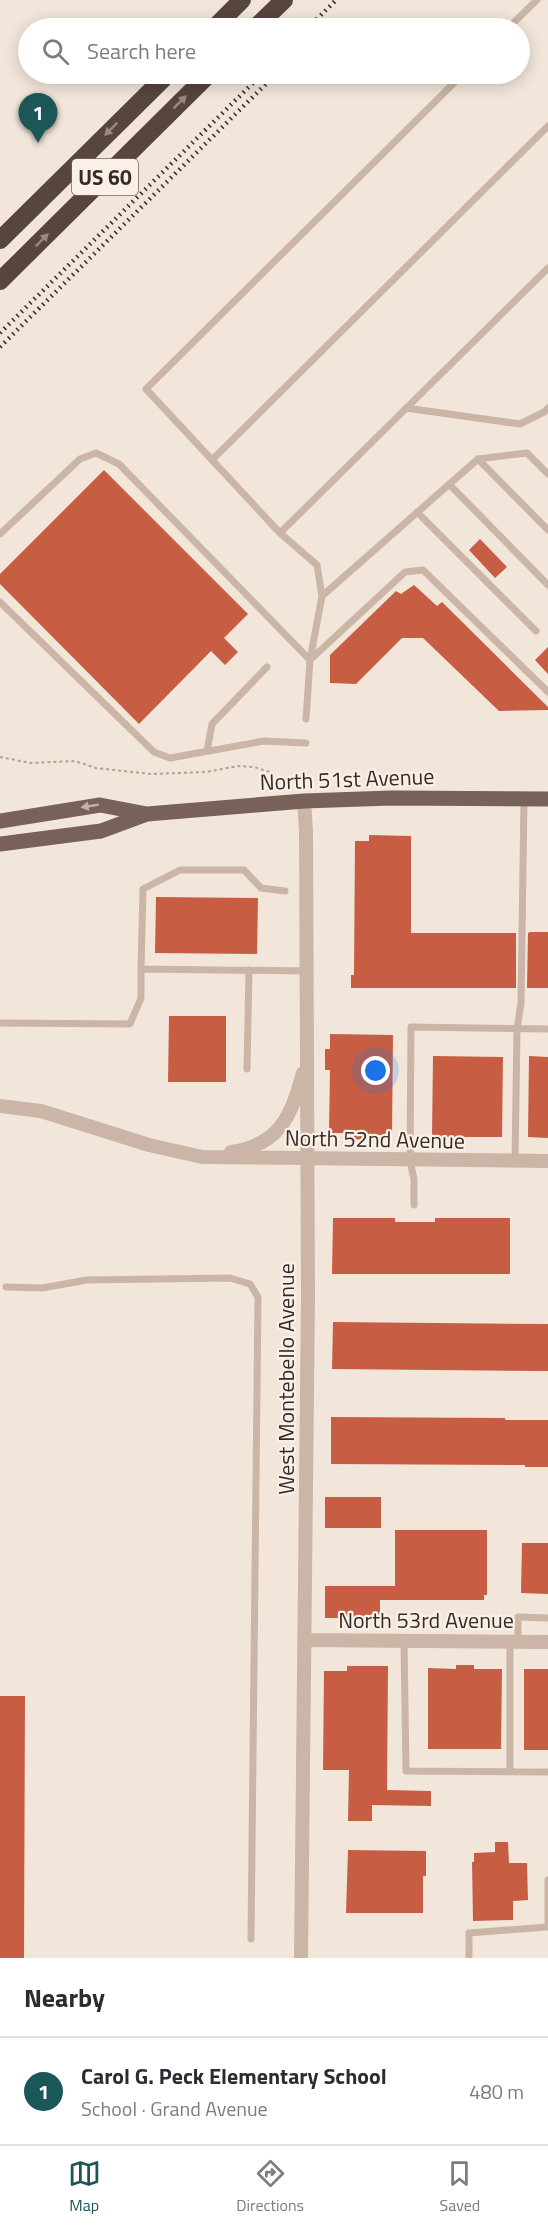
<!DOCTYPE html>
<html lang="en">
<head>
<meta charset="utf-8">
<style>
	:root { --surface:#fff; --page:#f7f7f7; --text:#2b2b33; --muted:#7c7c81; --line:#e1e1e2; --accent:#1c5758 }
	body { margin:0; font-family:"Titillium Web",sans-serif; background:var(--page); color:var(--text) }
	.you { position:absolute; left:376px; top:1071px; width:21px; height:21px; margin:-15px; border:4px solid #fff; border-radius:50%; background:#1a73e8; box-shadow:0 0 0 9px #1a73e833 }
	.badge { display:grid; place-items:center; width:39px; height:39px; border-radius:50%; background:var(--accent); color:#fff; font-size:20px; font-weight:700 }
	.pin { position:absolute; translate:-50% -50px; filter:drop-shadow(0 2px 3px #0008) }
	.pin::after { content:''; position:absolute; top:32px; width:21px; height:18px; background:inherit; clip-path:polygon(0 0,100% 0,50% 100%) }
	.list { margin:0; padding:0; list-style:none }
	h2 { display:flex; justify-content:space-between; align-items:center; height:78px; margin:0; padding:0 24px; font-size:26px }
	h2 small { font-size:20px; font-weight:400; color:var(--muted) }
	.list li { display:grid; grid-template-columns:39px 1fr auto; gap:18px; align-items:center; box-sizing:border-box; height:108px; padding:0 24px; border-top:2px solid var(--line) }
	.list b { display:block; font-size:22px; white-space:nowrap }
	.list p { margin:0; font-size:20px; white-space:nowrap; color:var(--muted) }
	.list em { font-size:20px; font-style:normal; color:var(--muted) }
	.icon { flex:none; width:33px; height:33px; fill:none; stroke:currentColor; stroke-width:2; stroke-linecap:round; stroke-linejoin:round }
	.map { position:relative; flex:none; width:548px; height:1958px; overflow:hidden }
	.search { position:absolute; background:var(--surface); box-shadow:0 3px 15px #0003; left:18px; right:18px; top:18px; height:66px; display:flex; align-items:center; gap:15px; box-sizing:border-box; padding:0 21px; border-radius:33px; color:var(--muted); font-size:22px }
	.sheet { height:186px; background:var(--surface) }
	nav { display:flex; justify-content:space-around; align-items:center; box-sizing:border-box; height:84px; border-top:2px solid var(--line); background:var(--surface); font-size:16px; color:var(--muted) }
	nav a { display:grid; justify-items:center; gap:3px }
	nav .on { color:var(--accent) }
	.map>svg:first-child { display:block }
	.building { fill:#c75d43 }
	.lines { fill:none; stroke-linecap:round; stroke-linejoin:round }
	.path { stroke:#b69f90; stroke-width:2; stroke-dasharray:3 3; stroke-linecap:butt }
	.lane { stroke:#cab5a6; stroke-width:7 }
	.street { stroke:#cab5a6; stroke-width:14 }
	.primary { stroke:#786158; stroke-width:15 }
	.highway { stroke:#57453e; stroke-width:18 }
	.rail { stroke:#362b27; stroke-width:4.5; stroke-dasharray:1.5 4.5; stroke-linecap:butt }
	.oneway { fill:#988982 }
	.oneway2 { fill:#c0b0a7 }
	.labels { text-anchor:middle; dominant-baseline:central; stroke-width:4.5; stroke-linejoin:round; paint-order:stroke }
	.shield { fill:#faf0e7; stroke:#716661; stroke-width:1.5 }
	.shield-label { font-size:21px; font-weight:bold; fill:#362b27 }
	.street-label { font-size:22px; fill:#362b27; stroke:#faf0e7 }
</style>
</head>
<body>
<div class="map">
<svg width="548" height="1958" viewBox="0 0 548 1958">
	<rect width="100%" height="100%" fill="#f2e6da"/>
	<path class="building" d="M104 470 248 614 224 638 238 652 225 665 211 651 139 724 0 584V574Z
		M480 539 507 567 495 578 469 550Z
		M414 585 437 606 442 602 548 707V710L499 711 423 638H402L356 684 330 683V655L396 591 401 594Z
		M548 647V674L535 660Z
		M369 835 411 836V933H516V988H351V975H354L355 841H369Z
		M156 897 258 898 257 954 155 953Z
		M530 932H548V988H527L528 933Z
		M169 1016H226V1082H168Z
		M330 1034 393 1035 392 1135H370V1140L350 1139V1133H329L330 1070H325V1049H330Z
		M433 1056 503 1057 502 1137H432Z
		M529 1056 548 1057V1138L528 1137Z
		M333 1218H395V1222H435V1218H510V1274H332Z
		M333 1322 548 1324V1371L332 1369Z
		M331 1417 505 1418V1420H548V1467H525V1465L331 1464Z
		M325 1497H381V1528H325Z
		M395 1530H487V1595H484V1600H380V1618H325V1586H395Z
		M522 1543H548V1594L521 1593Z
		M456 1665H474V1669H502L501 1749H428V1668L456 1669Z
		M347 1666H388L387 1790 431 1791V1806L372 1805V1821H348L349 1770H323L324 1671H347Z
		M524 1669H548V1750H524Z
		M0 1696H25L24 1958H0Z
		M495 1842H508L509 1863H527L528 1900 513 1901V1920L473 1921 472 1862H474V1853L495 1852Z
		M348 1850 426 1851V1876H423V1913H346Z"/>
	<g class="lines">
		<path class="path" d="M0 757 31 763 75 761 96 768 151 774 206 772 238 766 254 767 273 773"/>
		<path class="lane" d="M508 28 537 0
			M463 74 146 389 280 533 548 268
			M406 408 520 424 544 412 548 408
			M478 459 527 453 548 474
			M212 460 548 126
			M449 484 548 585
			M417 512 536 631
			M280 533 317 565 322 596
			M0 534 80 459 96 453 119 464 310 660
			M0 602 154 752 170 758 264 741 306 743
			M310 660 405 572 423 570 548 692
			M306 719 310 660 322 596 478 459 548 530
			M207 751 212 724 267 667
			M141 969 143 889 180 870H244L261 888 285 891
			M0 1023 130 1024 141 998V969L307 971
			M247 1069 249 970
			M515 1161 517 1029 521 1003 524 799
			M414 1205V1179L410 1161 411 1027 548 1029
			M6 1287 42 1288 87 1280 230 1278 250 1284 258 1297 251 1939
			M404 1642 406 1771 548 1772
			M518 1642V1617L548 1618
			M510 1772V1642
			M548 1880V1927
			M469 1958V1933L547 1927"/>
		<path class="street" d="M0 1106 41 1111 149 1145 202 1157 548 1161
			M231 1152C280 1145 291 1116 303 1073
			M304 1640 548 1642
			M301 1958 308 1296 306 831 304 801"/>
		<path class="primary" d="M0 821 100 805 147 814
			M0 844 101 831 147 814 304 801 391 798 548 799"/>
		<path class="highway" d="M214 28 242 0
			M255 28 284 0
			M0 240 168 74
			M0 281 209 74"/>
		<path class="rail" d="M308 28 336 0
			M0 333 262 74
			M0 347 276 74"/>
	</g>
	<defs><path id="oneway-solid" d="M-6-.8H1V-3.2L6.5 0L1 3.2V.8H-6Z" transform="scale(1.5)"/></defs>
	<g class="oneway">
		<use href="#oneway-solid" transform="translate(180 102) rotate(-45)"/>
		<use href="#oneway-solid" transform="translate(111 129) rotate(135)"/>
		<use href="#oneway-solid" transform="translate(42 240) rotate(-45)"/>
	</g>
	<use class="oneway2" href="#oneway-solid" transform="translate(90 806) rotate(171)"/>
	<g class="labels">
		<rect class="shield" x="72" y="159" width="66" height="36" rx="4.5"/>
		<g class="shield-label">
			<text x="105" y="177">US 60</text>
		</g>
		<g class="street-label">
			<text transform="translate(347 779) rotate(-2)">North 51st Avenue</text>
			<text transform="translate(375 1139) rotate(1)">North 52nd Avenue</text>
			<text transform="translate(286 1379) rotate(-90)">West Montebello Avenue</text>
			<text x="426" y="1620">North 53rd Avenue</text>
		</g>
	</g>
</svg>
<div class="you"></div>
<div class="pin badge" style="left:38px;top:143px">1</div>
<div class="search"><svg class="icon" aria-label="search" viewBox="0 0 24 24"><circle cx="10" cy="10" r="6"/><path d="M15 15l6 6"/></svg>Search here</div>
</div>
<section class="sheet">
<h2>Nearby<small></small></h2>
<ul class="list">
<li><span class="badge">1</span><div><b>Carol G. Peck Elementary School</b><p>School · Grand Avenue</p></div><em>480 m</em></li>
</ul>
</section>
<nav>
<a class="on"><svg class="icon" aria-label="map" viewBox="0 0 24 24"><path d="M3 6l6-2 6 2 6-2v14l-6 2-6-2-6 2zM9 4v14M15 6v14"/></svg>Map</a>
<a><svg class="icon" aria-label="directions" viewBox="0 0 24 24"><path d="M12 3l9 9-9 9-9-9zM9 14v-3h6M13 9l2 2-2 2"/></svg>Directions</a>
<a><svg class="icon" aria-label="saved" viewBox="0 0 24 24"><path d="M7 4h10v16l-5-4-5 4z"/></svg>Saved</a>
</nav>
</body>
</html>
